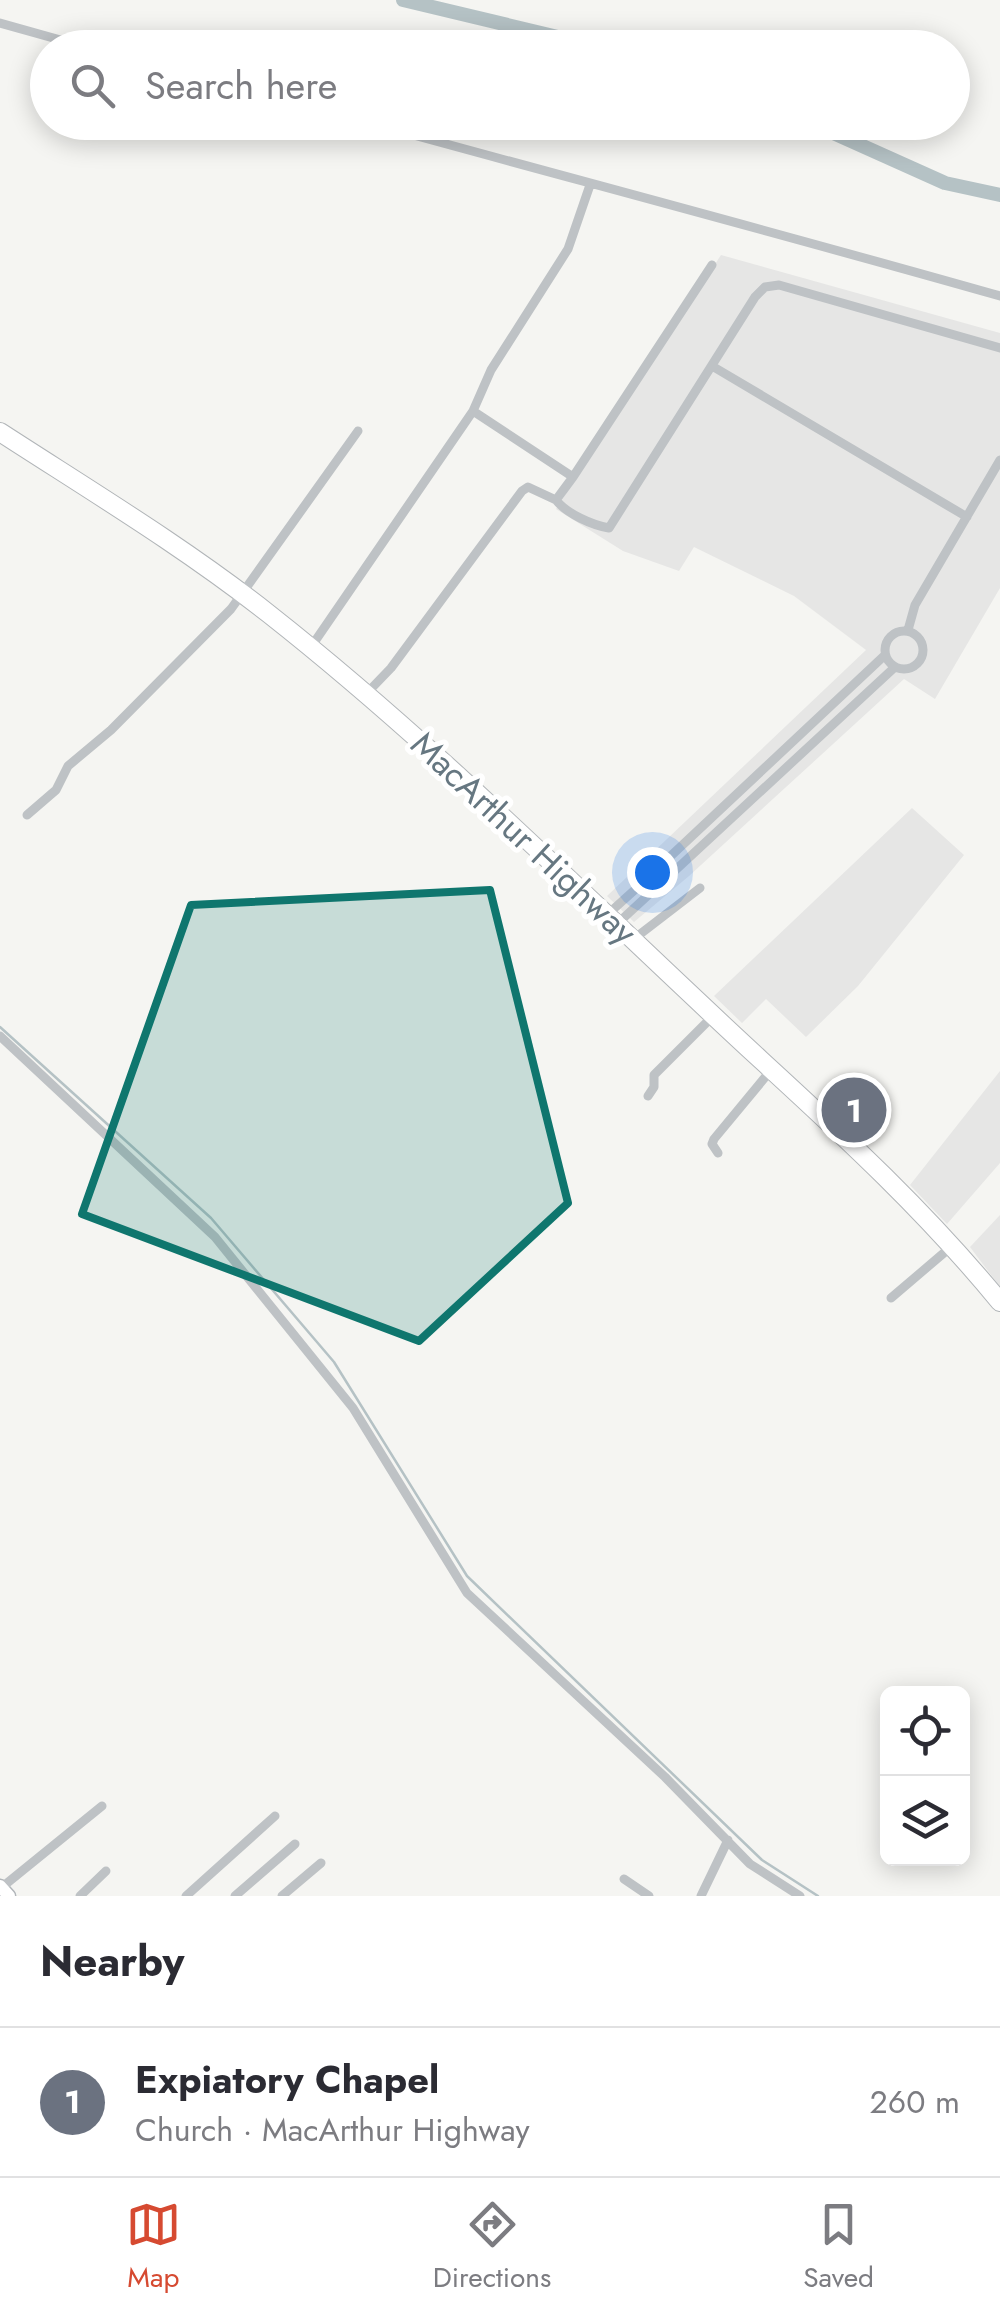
<!DOCTYPE html>
<html lang="en">
<head>
<meta charset="utf-8">
<style>
	:root { --surface:#fff; --page:#f7f7f7; --text:#2b2b33; --muted:#7c7c81; --line:#e1e1e2; --accent:#d64a31 }
	body { margin:0; font-family:Jost,sans-serif; background:var(--page); color:var(--text) }
	.controls { position:absolute; right:30px; bottom:30px; display:grid; overflow:hidden; border-radius:15px; box-shadow:0 5px 25px #0003 }
	.controls button { width:90px; height:90px; display:grid; place-items:center; padding:0; border:0; border-bottom:2px solid var(--line); background:var(--surface); color:var(--text); font:50px sans-serif }
	.you { position:absolute; left:652px; top:872px; width:35px; height:35px; margin:-25px; border:8px solid #fff; border-radius:50%; background:#1a73e8; box-shadow:0 0 0 15px #1a73e833 }
	.badge { display:grid; place-items:center; width:65px; height:65px; border-radius:50%; background:var(--accent); color:#fff; font-size:32px; font-weight:700 }
	.pin { position:absolute; translate:-50% -50%; border:5px solid #fff; box-shadow:0 2px 10px #0006 }
	.list { margin:0; padding:0; list-style:none }
	h2 { display:flex; justify-content:space-between; align-items:center; height:130px; margin:0; padding:0 40px; font-size:42px }
	h2 small { font-size:32px; font-weight:400; color:var(--muted) }
	.list li { display:grid; grid-template-columns:65px 1fr auto; gap:30px; align-items:center; box-sizing:border-box; height:150px; padding:0 40px; border-top:2px solid var(--line) }
	.list b { display:block; font-size:38px; white-space:nowrap }
	.list p { margin:0; font-size:32px; white-space:nowrap; color:var(--muted) }
	.list em { font-size:32px; font-style:normal; color:var(--muted) }
	.icon { flex:none; width:55px; height:55px; fill:none; stroke:currentColor; stroke-width:2; stroke-linecap:round; stroke-linejoin:round }
	.map { position:relative; flex:none; width:1000px; height:1896px; overflow:hidden }
	.search { position:absolute; background:var(--surface); box-shadow:0 5px 25px #0003; left:30px; right:30px; top:30px; height:110px; display:flex; align-items:center; gap:25px; box-sizing:border-box; padding:0 35px; border-radius:55px; color:var(--muted); font-size:38px }
	.sheet { height:280px; background:var(--surface) }
	nav { display:flex; justify-content:space-around; align-items:center; box-sizing:border-box; height:140px; border-top:2px solid var(--line); background:var(--surface); font-size:28px; color:var(--muted) }
	nav a { display:grid; justify-items:center; gap:5px }
	nav .on { color:var(--accent) }
	.map>svg:first-child { display:block }
	.built { fill:#e6e6e5 }
	.lines { fill:none; stroke-linecap:round; stroke-linejoin:round }
	.stream { stroke:#b5c2c5; stroke-width:2.5 }
	.river { stroke:#b5c2c5; stroke-width:14 }
	.secondary-casing { stroke:#b1b6ba; stroke-width:15 }
	.highway-casing { stroke:#b1b5b8; stroke-width:20 }
	.street { stroke:#bec2c5; stroke-width:9 }
	.secondary { stroke:#fff; stroke-width:12 }
	.highway { stroke:#fff; stroke-width:18 }
	.marked { fill:#0f766e; fill-opacity:0.2; stroke:#0f766e; stroke-width:8; stroke-linejoin:round }
	.labels { text-anchor:middle; dominant-baseline:central; stroke-width:10; stroke-linejoin:round; paint-order:stroke }
	.street-label { font-size:35px; fill:#667781; stroke:#fff }
</style>
</head>
<body>
<div class="map">
<svg width="1000" height="1896" viewBox="0 0 1000 1896">
	<rect width="100%" height="100%" fill="#f5f5f2"/>
	<path class="built" d="M721 255 1000 333V588L935 699 904 679 689 876 634 922 607 896 866 650 794 596 694 547 679 571 623 551 556 509Z
		M912 808 964 855 858 986 806 1037 766 999 742 1023 714 996Z
		M1000 1071V1163L947 1224 910 1185Z
		M1000 1215V1287L970 1247Z"/>
	<g class="lines">
		<path class="stream" d="M0 1027 211 1218 334 1362 467 1576 762 1860 818 1896"/>
		<path class="river" d="M403 0 604 48
			M809 122 945 183 1000 195"/>
		<g class="secondary-casing">
			<path id="secondary" d="M0 1886 9 1896"/>
		</g>
		<g class="highway-casing">
			<path id="highway" d="M0 432C91 491 184 547 269 614 443 751 598 910 761 1060 845 1137 928 1214 1000 1302"/>
		</g>
		<path class="street" d="M0 23 89 48
			M366 122C577 180 789 236 1000 296
			M712 366 967 517
			M473 411 573 477 712 265
			M556 500C567 514 592 525 609 528L755 297 765 287 779 285 1000 348
			M908 630 915 605 1000 460
			M885 650a19 19 0 1 1 38 0a19 19 0 1 1-38 0Z
			M311 647 473 411 491 370 568 249 590 185
			M366 694 391 668 522 491 528 487 556 500 573 477
			M27 815 56 790 68 766 111 730 231 609 358 431
			M659 867 885 655
			M668 877 895 667
			M608 914 649 877
			M618 923 658 886
			M635 938 700 888
			M0 1036 215 1237 353 1408 467 1593 665 1777 750 1864 800 1896
			M648 1096 654 1087V1075L713 1016
			M718 1153 712 1144 714 1139 772 1069
			M891 1298 952 1246
			M624 1879 649 1896
			M1 1888 102 1806
			M80 1896 106 1871
			M186 1896 275 1816
			M235 1896 295 1844
			M282 1896 321 1863
			M701 1896 728 1840"/>
		<use href="#secondary" class="secondary"/>
		<use href="#highway" class="highway"/>
	</g>
	<path class="marked" d="M490 890 568 1203 419 1341 82 1214 191 905Z"/>
	<g class="labels">
		<g class="street-label">
			<text transform="translate(524 838) rotate(43)">MacArthur Highway</text>
		</g>
	</g>
</svg>
<div class="controls">
<button><svg class="icon" aria-label="locate" viewBox="0 0 24 24"><circle cx="12" cy="12" r="6"/><path d="M12 2v4M12 18v4M2 12h4M18 12h4"/></svg></button>
<button><svg class="icon" aria-label="layers" viewBox="0 0 24 24"><path d="M12 4l9 5-9 5-9-5zM3 14l9 5 9-5"/></svg></button>
</div>
<div class="you"></div>
<div class="pin badge" style="left:854px;top:1110px;background:#6b7280">1</div>
<div class="search"><svg class="icon" aria-label="search" viewBox="0 0 24 24"><circle cx="10" cy="10" r="6"/><path d="M15 15l6 6"/></svg>Search here</div>
</div>
<section class="sheet">
<h2>Nearby<small></small></h2>
<ul class="list">
<li><span class="badge" style="background:#6b7280">1</span><div><b>Expiatory Chapel</b><p>Church · MacArthur Highway</p></div><em>260 m</em></li>
</ul>
</section>
<nav>
<a class="on"><svg class="icon" aria-label="map" viewBox="0 0 24 24"><path d="M3 6l6-2 6 2 6-2v14l-6 2-6-2-6 2zM9 4v14M15 6v14"/></svg>Map</a>
<a><svg class="icon" aria-label="directions" viewBox="0 0 24 24"><path d="M12 3l9 9-9 9-9-9zM9 14v-3h6M13 9l2 2-2 2"/></svg>Directions</a>
<a><svg class="icon" aria-label="saved" viewBox="0 0 24 24"><path d="M7 4h10v16l-5-4-5 4z"/></svg>Saved</a>
</nav>
</body>
</html>
